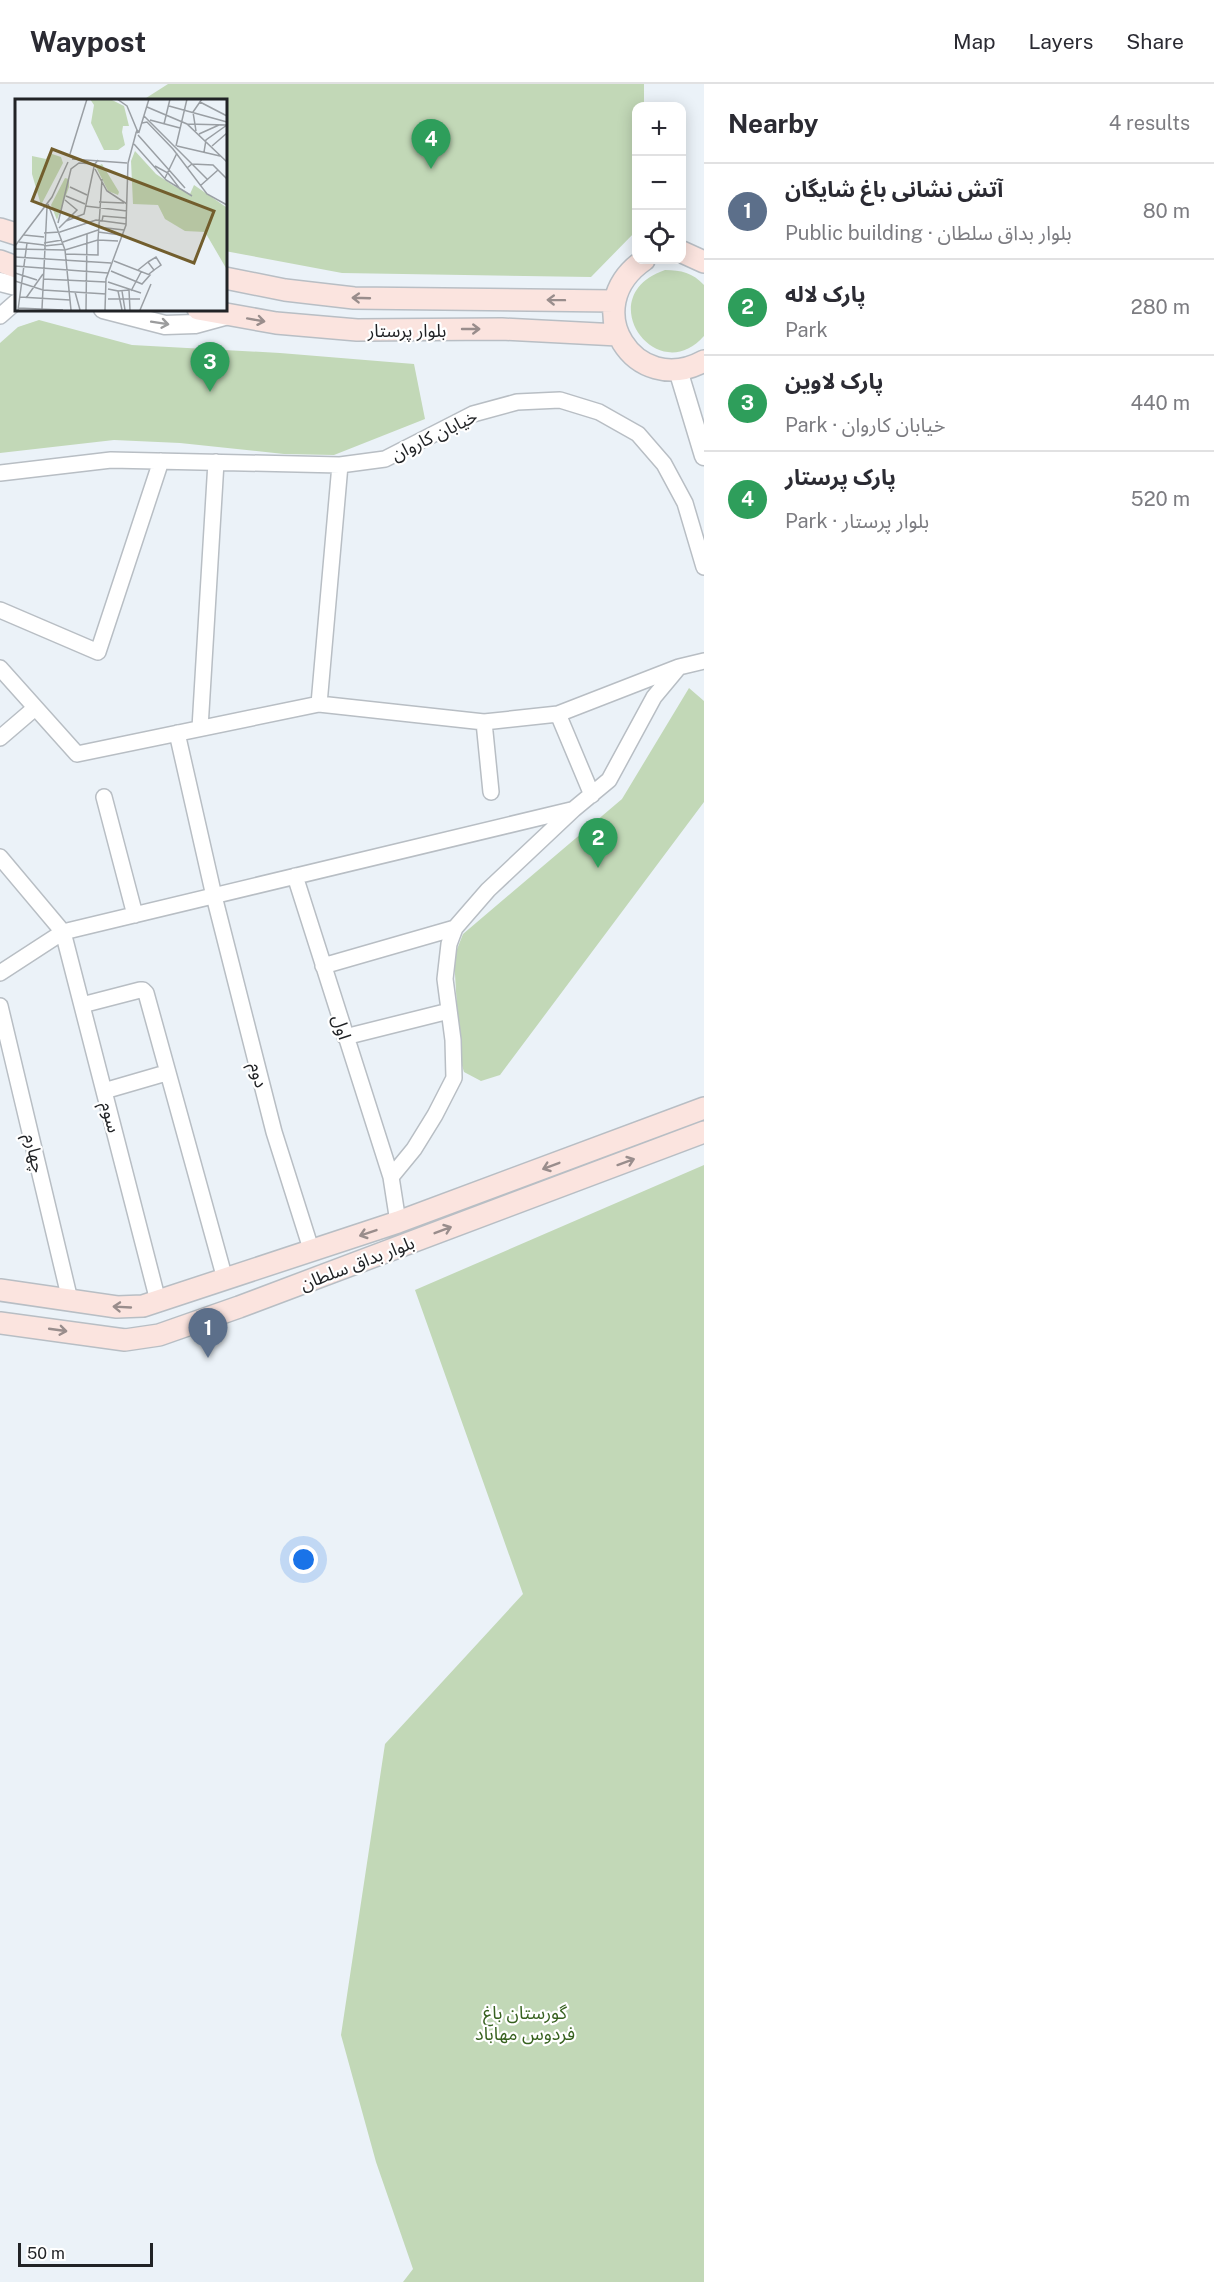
<!DOCTYPE html>
<html lang="en">
<head>
<meta charset="utf-8">
<style>
	:root { --surface:#fff; --page:#f2f2f3; --text:#2b2b33; --muted:#7c7c81; --line:#e1e1e2; --accent:#d93025 }
	body { margin:0; font-family:"Public Sans","Noto Sans Arabic",sans-serif; background:var(--page); color:var(--text) }
	.controls { position:absolute; right:18px; top:18px; display:grid; overflow:hidden; border-radius:12px; box-shadow:0 3px 15px #0003 }
	.controls button { width:54px; height:54px; display:grid; place-items:center; padding:0; border:0; border-bottom:2px solid var(--line); background:var(--surface); color:var(--text); font:30px sans-serif }
	.scale { position:absolute; left:18px; bottom:15px; width:135px; box-sizing:border-box; padding-left:6px; border:3px solid #212326; border-top:0; font-size:16px; line-height:21px; white-space:nowrap; color:#212326; -webkit-text-stroke:4px #fff; paint-order:stroke }
	.you { position:absolute; left:304px; top:1476px; width:21px; height:21px; margin:-15px; border:4px solid #fff; border-radius:50%; background:#1a73e8; box-shadow:0 0 0 9px #1a73e833 }
	.badge { display:grid; place-items:center; width:39px; height:39px; border-radius:50%; background:var(--accent); color:#fff; font-size:20px; font-weight:700 }
	.pin { position:absolute; translate:-50% -50px; filter:drop-shadow(0 2px 3px #0008) }
	.pin::after { content:''; position:absolute; top:32px; width:21px; height:18px; background:inherit; clip-path:polygon(0 0,100% 0,50% 100%) }
	.list { margin:0; padding:0; list-style:none }
	h2 { display:flex; justify-content:space-between; align-items:center; height:78px; margin:0; padding:0 24px; font-size:26px }
	h2 small { font-size:20px; font-weight:400; color:var(--muted) }
	.list li { display:grid; grid-template-columns:39px 1fr auto; gap:18px; align-items:center; box-sizing:border-box; height:96px; padding:0 24px; border-top:2px solid var(--line) }
	.list b { display:block; font-size:22px; white-space:nowrap }
	.list p { margin:0; font-size:20px; white-space:nowrap; color:var(--muted) }
	.list em { font-size:20px; font-style:normal; color:var(--muted) }
	.icon { flex:none; width:33px; height:33px; fill:none; stroke:currentColor; stroke-width:2; stroke-linecap:round; stroke-linejoin:round }
	.map { position:relative; flex:none; width:704px; height:2198px; overflow:hidden }
	header { display:flex; align-items:center; gap:36px; box-sizing:border-box; height:84px; padding:0 30px; background:var(--surface); border-bottom:2px solid var(--line) }
	header strong { font-size:28px }
	nav { display:flex; gap:33px; margin-inline-start:auto; font-size:21px }
	main { display:flex }
	aside { flex:1; background:var(--surface) }
	.map>svg:first-child { display:block }
	.green { fill:#c2d8b7 }
	.lines { fill:none; stroke-linecap:round; stroke-linejoin:round }
	.minor-casing { stroke:#b8bec4; stroke-width:18 }
	.tertiary-casing { stroke:#b8bec4; stroke-width:21 }
	.secondary-casing { stroke:#b8bec4; stroke-width:24 }
	.minor { stroke:#fff; stroke-width:15 }
	.tertiary { stroke:#fff; stroke-width:18 }
	.secondary { stroke:#fbe4df; stroke-width:21 }
	.oneway { stroke:#998d8c }
	.oneway2 { stroke:#9b9c9d }
	.labels { text-anchor:middle; dominant-baseline:central; stroke-width:4.5; stroke-linejoin:round; paint-order:stroke }
	.street-label { font-size:18px; fill:#212326; stroke:#fff }
	.park-label { font-size:18px; fill:#37611f; stroke:#fff }
	.inset-road { fill:none; stroke:#9a9fa4; stroke-width:1.5 }
	.view { fill:#725e2d; fill-opacity:0.15; stroke:#725e2d; stroke-width:3 }
	.inset-edge { fill:none; stroke:#212326; stroke-width:3 }
</style>
</head>
<body>
<header>
<strong>Waypost</strong>
<nav><a>Map</a><a>Layers</a><a>Share</a></nav>
</header>
<main>
<div class="map">
<svg width="704" height="2198" viewBox="0 0 704 2198">
	<rect width="100%" height="100%" fill="#ebf2f8"/>
	<path class="green" d="M168 0H644V22H636V147L591 193 342 189 225 167V16H143Z
		M665 186C681 186 693 189 704 201V252C657 306 589 212 665 186Z
		M39 236 132 261 280 269 414 280 425 335 334 371 284 370 180 359 114 356 0 369V259L18 243Z
		M689 604 704 617V718L500 991 481 997 464 988 460 975 454 873 463 850 622 715Z
		M704 1081V2198H403L413 2185 376 2078 341 1951 385 1660 523 1510 415 1206Z"/>
	<g class="lines">
		<g class="minor-casing">
			<path id="minor" d="M0 232 16 218
				M0 389 111 376 340 381 385 375 473 330 517 318 560 316 599 328 638 350 664 380 685 419 704 483
				M0 526 98 568 161 377
				M0 584 77 670 319 620 484 638 558 630 679 583
				M319 620 340 381
				M558 630 592 711
				M484 638 491 708
				M200 644 216 378
				M177 649 214 812 274 1048 312 1168
				M0 654 35 624
				M104 713 135 831
				M0 773 63 848 158 1217
				M295 792 391 1093
				M323 882 455 844
				M0 889 63 848 571 726
				M82 921 140 906H143L146 909 225 1195
				M0 922 70 1216
				M345 953 449 927
				M104 1007 166 989
				M398 1138 391 1093 414 1065 435 1031 454 994 453 956 445 895 449 860 455 844 488 806 574 725 609 696 654 613 679 583 704 577"/>
		</g>
		<g class="tertiary-casing">
			<path id="tertiary" d="M0 198 16 202
				M103 225 165 241 195 240 228 231
				M678 286 704 372"/>
		</g>
		<g class="secondary-casing">
			<path id="secondary" d="M0 145 16 150
				M682 168 704 178
				M644 176C576 223 635 315 704 277
				M0 177 16 183
				M225 194 285 206 354 214 614 217
				M198 225 276 239 357 246 502 245 618 251
				M0 1206 117 1223 143 1222 398 1138 704 1024
				M0 1239 125 1256 159 1251 239 1223 704 1048"/>
		</g>
		<use href="#minor" class="minor"/>
		<use href="#tertiary" class="tertiary"/>
		<use href="#secondary" class="secondary"/>
	</g>
	<defs><path id="oneway-shaft" d="M-6 0H5M1.5-3L5.5 0L1.5 3" fill="none" stroke-width="1.6" stroke-linecap="round" stroke-linejoin="round" transform="scale(1.5)"/></defs>
	<g class="oneway">
		<use href="#oneway-shaft" transform="translate(361 214) rotate(-178)"/>
		<use href="#oneway-shaft" transform="translate(556 216) rotate(-179)"/>
		<use href="#oneway-shaft" transform="translate(256 236) rotate(10)"/>
		<use href="#oneway-shaft" transform="translate(471 245)"/>
		<use href="#oneway-shaft" transform="translate(626 1078) rotate(-20)"/>
		<use href="#oneway-shaft" transform="translate(551 1082) rotate(159)"/>
		<use href="#oneway-shaft" transform="translate(443 1146) rotate(-21)"/>
		<use href="#oneway-shaft" transform="translate(368 1149) rotate(161)"/>
		<use href="#oneway-shaft" transform="translate(122 1223) rotate(-177)"/>
		<use href="#oneway-shaft" transform="translate(58 1246) rotate(8)"/>
	</g>
	<use class="oneway2" href="#oneway-shaft" transform="translate(160 239) rotate(9)"/>
	<g class="labels">
		<g class="street-label">
			<text x="407" y="246">بلوار پرستار</text>
			<text transform="translate(434 351) rotate(-26)">خیابان کاروان</text>
			<text transform="translate(342 943) rotate(73)">اول</text>
			<text transform="translate(259 991) rotate(76)">دوم</text>
			<text transform="translate(111 1033) rotate(75)">سوم</text>
			<text transform="translate(35 1069) rotate(77)">چهارم</text>
			<text transform="translate(357 1179) rotate(-21)">بلوار بداق سلطان</text>
		</g>
		<g class="park-label">
			<text x="525" y="1928">گورستان باغ<tspan x="525" dy="21">فردوس مهاباد</tspan></text>
		</g>
	</g>
	<g transform="translate(15 15)">
		<rect width="212" height="212" fill="#ebf2f8"/>
		<path d="M75 0H95L109 7 114 27H108L107 33 110 46 103 51H89L76 24 79 6ZM120 52 141 75 159 87 175 95 179 86 211 108V169L190 133 170 132 150 120 143 106 118 105 116 62ZM34 54 46 58 48 64 26 106 17 75V57L31 60ZM87 65 104 93 103 96 93 92 81 68ZM50 79 54 80V88L42 121 36 106Z" fill="#c2d8b7"/>
		<path class="inset-road" d="M102 0 112 7 122 31M185 3 212 17M154 7 212 23M132 8 172 25 212 63M129 17 193 81M135 21 165 29M127 24 132 23 158 50 192 95 212 106M149 25 155 0M172 25 212 26M181 32 178 13 187 0M124 33 121 34 122 31 124 33 134 0M184 35 204 26M123 36 170 89M119 45 151 81 177 97M161 47 172 0M162 47 205 57M197 47 212 34M189 53 191 41 212 26M55 55 72 0M57 60 112 64M140 67 153 74 165 90M172 69 177 65 198 66 212 80M80 70 92 92 112 105M150 79 162 54M185 87 203 71M55 88 72 96M51 97 70 105M84 103 109 104M33 105 50 151 56 211M70 107 112 112M51 122 69 115 79 68M87 122 88 117 111 119M43 124 56 70 64 64 80 65 83 61M83 128 109 131M44 129 62 111 50 101M83 133 106 136M29 134 45 133 81 121 111 125M9 136 29 138M83 141 103 142M4 143 29 146M48 143 83 131M29 144 47 141M0 147 37 98 53 63M29 147 48 145M0 150 50 151 83 141 87 80M51 155 83 156V141M0 158 96 164M133 163 141 158 146 166 139 171M0 167 93 174M123 171 133 163 139 171 134 175M96 172 127 185 135 176 99 162M0 174 22 181M28 180 91 183M0 182 28 191 91 195M93 183 126 194M93 190 103 192 107 211M103 192 114 191 115 211M107 192 110 211M116 192 126 173M60 193 65 211M5 198 55 201M11 199 28 175M93 200H125M3 209 48 211M27 210 32 108M3 211 12 144M71 211 72 135M90 211 91 180 111 126 113 64 121 34M125 211 136 185"/>
		<path class="view" d="M37 50 199 112 179 164 17 102Z"/>
		<rect width="212" height="212" class="inset-edge"/>
	</g>
</svg>
<div class="controls">
<button>+</button>
<button>−</button>
<button><svg class="icon" aria-label="locate" viewBox="0 0 24 24"><circle cx="12" cy="12" r="6"/><path d="M12 2v4M12 18v4M2 12h4M18 12h4"/></svg></button>
</div>
<div class="scale">50 m</div>
<div class="you"></div>
<div class="pin badge" style="left:208px;top:1274px;background:#5c6f8a">1</div>
<div class="pin badge" style="left:598px;top:784px;background:#2e9e5b">2</div>
<div class="pin badge" style="left:210px;top:308px;background:#2e9e5b">3</div>
<div class="pin badge" style="left:431px;top:85px;background:#2e9e5b">4</div>
</div>
<aside>
<h2>Nearby<small>4 results</small></h2>
<ul class="list">
<li><span class="badge" style="background:#5c6f8a">1</span><div><b>آتش نشانی باغ شایگان</b><p>Public building · بلوار بداق سلطان</p></div><em>80 m</em></li>
<li><span class="badge" style="background:#2e9e5b">2</span><div><b>پارک لاله</b><p>Park</p></div><em>280 m</em></li>
<li><span class="badge" style="background:#2e9e5b">3</span><div><b>پارک لاوین</b><p>Park · خیابان کاروان</p></div><em>440 m</em></li>
<li><span class="badge" style="background:#2e9e5b">4</span><div><b>پارک پرستار</b><p>Park · بلوار پرستار</p></div><em>520 m</em></li>
</ul>
</aside>
</main>
</body>
</html>
